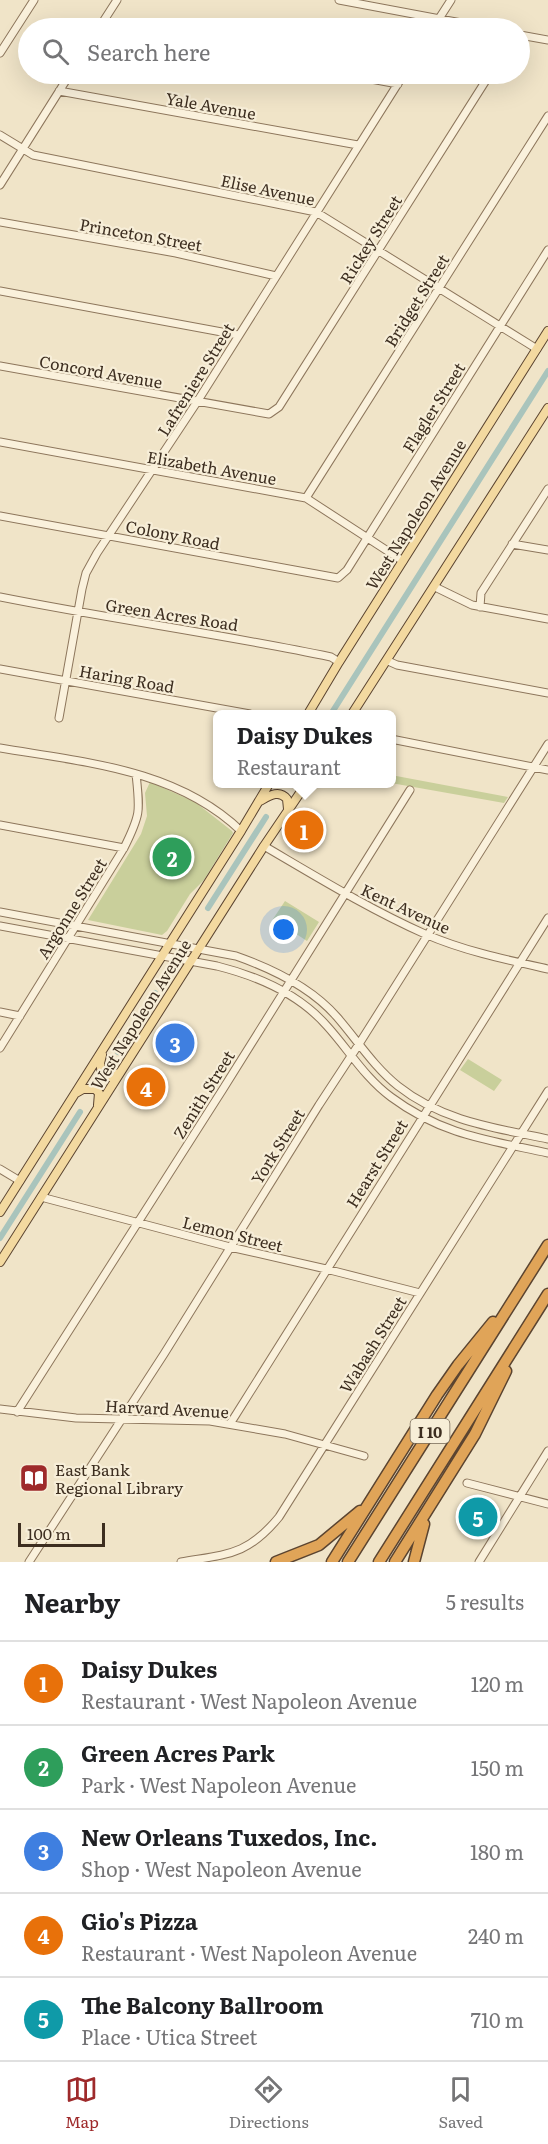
<!DOCTYPE html>
<html lang="en">
<head>
<meta charset="utf-8">
<style>
	:root { --surface:#fff; --page:#f2f2f2; --text:#202124; --muted:#757577; --line:#e0e0e0; --accent:#9e2a2b }
	body { margin:0; font-family:Literata,serif; background:var(--page); color:var(--text) }
	.scale { position:absolute; left:18px; bottom:15px; width:87px; box-sizing:border-box; padding-left:6px; border:3px solid #3d2e20; border-top:0; font-size:16px; line-height:21px; white-space:nowrap; color:#3d2e20; -webkit-text-stroke:4px #f7eed8; paint-order:stroke }
	.you { position:absolute; left:284px; top:930px; width:21px; height:21px; margin:-15px; border:4px solid #fff; border-radius:50%; background:#1a73e8; box-shadow:0 0 0 9px #1a73e833 }
	.badge { display:grid; place-items:center; width:39px; height:39px; border-radius:50%; background:var(--accent); color:#fff; font-size:20px; font-weight:700 }
	.pin { position:absolute; translate:-50% -50%; border:3px solid #fff; box-shadow:0 2px 6px #0006 }
	.popup { position:absolute; left:213px; top:710px; width:183px; height:78px; box-sizing:border-box; display:grid; place-content:center; border-radius:9px; background:var(--surface); filter:drop-shadow(0 2px 4px #0005); font-size:20px; white-space:nowrap; color:var(--muted) }
	.popup b { font-size:22px; color:var(--text) }
	.popup::after { content:''; position:absolute; left:50%; top:100%; margin-left:-12px; border:12px solid transparent; border-top-color:var(--surface) }
	.list { margin:0; padding:0; list-style:none }
	h2 { display:flex; justify-content:space-between; align-items:center; height:78px; margin:0; padding:0 24px; font-size:26px }
	h2 small { font-size:20px; font-weight:400; color:var(--muted) }
	.list li { display:grid; grid-template-columns:39px 1fr auto; gap:18px; align-items:center; box-sizing:border-box; height:84px; padding:0 24px; border-top:2px solid var(--line) }
	.list b { display:block; font-size:22px; white-space:nowrap }
	.list p { margin:0; font-size:20px; white-space:nowrap; color:var(--muted) }
	.list em { font-size:20px; font-style:normal; color:var(--muted) }
	.icon { flex:none; width:33px; height:33px; fill:none; stroke:currentColor; stroke-width:2; stroke-linecap:round; stroke-linejoin:round }
	.map { position:relative; flex:none; width:548px; height:1562px; overflow:hidden }
	.search { position:absolute; background:var(--surface); box-shadow:0 6px 24px #0002; left:18px; right:18px; top:18px; height:66px; display:flex; align-items:center; gap:15px; box-sizing:border-box; padding:0 21px; border-radius:33px; color:var(--muted); font-size:22px }
	.sheet { height:498px; background:var(--surface) }
	nav { display:flex; justify-content:space-around; align-items:center; box-sizing:border-box; height:84px; border-top:2px solid var(--line); background:var(--surface); font-size:16px; color:var(--muted) }
	nav a { display:grid; justify-items:center; gap:3px }
	nav .on { color:var(--accent) }
	.map>svg:first-child { display:block }
	.green { fill:#c9cf9b }
	.lines { fill:none; stroke-linecap:round; stroke-linejoin:round }
	.canal { stroke:#a9c4bc; stroke-width:6 }
	.minor-casing { stroke:#8d765c; stroke-width:9 }
	.major-casing { stroke:#5b4430; stroke-width:10 }
	.highway-casing { stroke:#5b4430; stroke-width:13 }
	.minor { stroke:#faf1dc; stroke-width:7 }
	.major { stroke:#f3d9a0; stroke-width:8 }
	.highway { stroke:#e0a458; stroke-width:10 }
	.labels { text-anchor:middle; dominant-baseline:central; stroke-width:4.5; stroke-linejoin:round; paint-order:stroke }
	.shield { fill:#f7eed8; stroke:#756857; stroke-width:1.5 }
	.shield-label { font-size:15px; font-weight:bold; fill:#3d2e20 }
	.street-label { font-size:16px; fill:#3d2e20; stroke:#f7eed8 }
	.poi-label { font-size:16px; fill:#3d2e20; stroke:#f7eed8; text-anchor:start }
</style>
</head>
<body>
<div class="map">
<svg width="548" height="1562" viewBox="0 0 548 1562">
	<rect width="100%" height="100%" fill="#f0e4c8"/>
	<path class="green" d="M391 775 508 797 504 803 391 783Z
		M150 782 195 802 232 831 233 833 204 880 190 894 167 931 162 935 88 920 141 834 147 816 145 793Z
		M285 901 319 922 307 941 273 919Z
		M468 1059 502 1080 494 1091 460 1070Z"/>
	<g class="lines">
		<path class="canal" d="M331 714 548 371
			M208 908 266 817
			M118 1052 155 993
			M0 1238 80 1112"/>
		<g class="minor-casing">
			<path id="minor" d="M339 0 488 28
				M99 28 117 0
				M433 28 451 0
				M520 35 548 40
				M0 53 34 0
				M344 74 398 84
				M59 91 358 145
				M0 135 33 155 316 212 537 349
				M0 185 70 74
				M0 222 176 253 276 276
				M0 291 238 335
				M0 366 269 414 279 407 490 74
				M0 442 306 498 403 561
				M306 498 548 116
				M0 516 338 578 347 570 548 250
				M512 544 548 550
				M435 587 472 605 548 619
				M0 597C110 619 221 634 331 657L339 662
				M480 607 481 593 548 489
				M388 661 397 665 548 693
				M0 669 250 714
				M59 718 82 589 86 573 97 553 197 402 404 74
				M391 739 548 770
				M0 748C83 762 177 769 241 831
				M0 825 124 848
				M264 846C317 877 369 909 425 934 464 951 507 960 548 969
				M0 912 236 956C273 969 311 987 337 1017 357 1040 374 1067 398 1086 442 1121 495 1128 548 1139
				M0 926 217 966C257 976 299 994 327 1026 348 1049 365 1078 391 1097 442 1135 488 1140 548 1153
				M0 1012 20 1016
				M0 1048 124 848C141 814 140 811 136 774
				M0 1169 20 1181
				M41 1197 230 1247 326 1269 420 1293
				M0 1409 76 1418 210 1421 285 1434 364 1456
				M17 1412 223 1089 410 790
				M230 1424 548 918
				M467 1483 548 1504
				M29 1562 164 1354 319 1105 359 1044 548 744
				M181 1562C227 1554 247 1556 279 1517L548 1091
				M479 1562 548 1451"/>
		</g>
		<g class="major-casing">
			<path id="major" d="M308 714 339 662 548 331
				M352 714 548 408
				M260 801C269 796 279 789 287 799L288 809
				M102 1055 100 1063 102 1073 109 1077 119 1073
				M76 1093 83 1089H95L99 1093 98 1105
				M0 1212 241 831 269 784
				M0 1262 264 846 306 784"/>
		</g>
		<g class="highway-casing">
			<path id="highway" d="M276 1562 319 1545 360 1511
				M332 1562 437 1395 458 1365 493 1322
				M348 1562 548 1245
				M379 1562 548 1294
				M395 1562 475 1434 506 1371
				M414 1562 424 1524"/>
		</g>
		<use href="#minor" class="minor"/>
		<use href="#major" class="major"/>
		<use href="#highway" class="highway"/>
	</g>
	<defs>
		<g id="library-square" transform="scale(1.5)"><rect x="-9" y="-9" width="18" height="18" rx="4" fill="#9e2a2b" stroke="#f7eed8"/><path d="M-6-4Q-3-5.5-.7-3.5V5Q-3 3-6 4ZM6-4Q3-5.5 .7-3.5V5Q3 3 6 4Z" fill="#fff"/></g>
	</defs>
	<g fill-rule="evenodd">
		<use href="#library-square" x="34" y="1478"/>
	</g>
	<g class="labels">
		<rect class="shield" x="410.5" y="1419" width="39" height="24" rx="4.5"/>
		<g class="shield-label">
			<text x="430" y="1431">I 10</text>
		</g>
		<g class="street-label">
			<text transform="translate(211 105) rotate(10)">Yale Avenue</text>
			<text transform="translate(268 189) rotate(12)">Elise Avenue</text>
			<text transform="translate(141 234) rotate(10)">Princeton Street</text>
			<text transform="translate(370 239) rotate(-58)">Rickey Street</text>
			<text transform="translate(416 300) rotate(-58)">Bridget Street</text>
			<text transform="translate(101 371) rotate(10)">Concord Avenue</text>
			<text transform="translate(195 379) rotate(-58)">Lafreniere Street</text>
			<text transform="translate(433 407) rotate(-58)">Flagler Street</text>
			<text transform="translate(212 467) rotate(10)">Elizabeth Avenue</text>
			<text transform="translate(415 514) rotate(-58)">West Napoleon Avenue</text>
			<text transform="translate(173 534) rotate(11)">Colony Road</text>
			<text transform="translate(172 614) rotate(9)">Green Acres Road</text>
			<text transform="translate(127 678) rotate(10)">Haring Road</text>
			<text transform="translate(71 908) rotate(-58)">Argonne Street</text>
			<text transform="translate(406 908) rotate(25)">Kent Avenue</text>
			<text transform="translate(140 1014) rotate(-58)">West Napoleon Avenue</text>
			<text transform="translate(203 1094) rotate(-58)">Zenith Street</text>
			<text transform="translate(277 1146) rotate(-58)">York Street</text>
			<text transform="translate(376 1163) rotate(-58)">Hearst Street</text>
			<text transform="translate(233 1233) rotate(14)">Lemon Street</text>
			<text transform="translate(372 1344) rotate(-58)">Wabash Street</text>
			<text transform="translate(167 1408) rotate(3)">Harvard Avenue</text>
		</g>
		<g class="poi-label">
			<text x="55" y="1469">East Bank<tspan x="55" dy="18">Regional Library</tspan></text>
		</g>
	</g>
</svg>
<div class="scale">100 m</div>
<div class="you"></div>
<div class="pin badge" style="left:304px;top:830px;background:#e8710a">1</div>
<div class="popup"><b>Daisy Dukes</b>Restaurant</div>
<div class="pin badge" style="left:172px;top:857px;background:#2e9e5b">2</div>
<div class="pin badge" style="left:175px;top:1043px;background:#3f7fe0">3</div>
<div class="pin badge" style="left:146px;top:1087px;background:#e8710a">4</div>
<div class="pin badge" style="left:478px;top:1517px;background:#0f9aa8">5</div>
<div class="search"><svg class="icon" aria-label="search" viewBox="0 0 24 24"><circle cx="10" cy="10" r="6"/><path d="M15 15l6 6"/></svg>Search here</div>
</div>
<section class="sheet">
<h2>Nearby<small>5 results</small></h2>
<ul class="list">
<li><span class="badge" style="background:#e8710a">1</span><div><b>Daisy Dukes</b><p>Restaurant · West Napoleon Avenue</p></div><em>120 m</em></li>
<li><span class="badge" style="background:#2e9e5b">2</span><div><b>Green Acres Park</b><p>Park · West Napoleon Avenue</p></div><em>150 m</em></li>
<li><span class="badge" style="background:#3f7fe0">3</span><div><b>New Orleans Tuxedos, Inc.</b><p>Shop · West Napoleon Avenue</p></div><em>180 m</em></li>
<li><span class="badge" style="background:#e8710a">4</span><div><b>Gio's Pizza</b><p>Restaurant · West Napoleon Avenue</p></div><em>240 m</em></li>
<li><span class="badge" style="background:#0f9aa8">5</span><div><b>The Balcony Ballroom</b><p>Place · Utica Street</p></div><em>710 m</em></li>
</ul>
</section>
<nav>
<a class="on"><svg class="icon" aria-label="map" viewBox="0 0 24 24"><path d="M3 6l6-2 6 2 6-2v14l-6 2-6-2-6 2zM9 4v14M15 6v14"/></svg>Map</a>
<a><svg class="icon" aria-label="directions" viewBox="0 0 24 24"><path d="M12 3l9 9-9 9-9-9zM9 14v-3h6M13 9l2 2-2 2"/></svg>Directions</a>
<a><svg class="icon" aria-label="saved" viewBox="0 0 24 24"><path d="M7 4h10v16l-5-4-5 4z"/></svg>Saved</a>
</nav>
</body>
</html>
